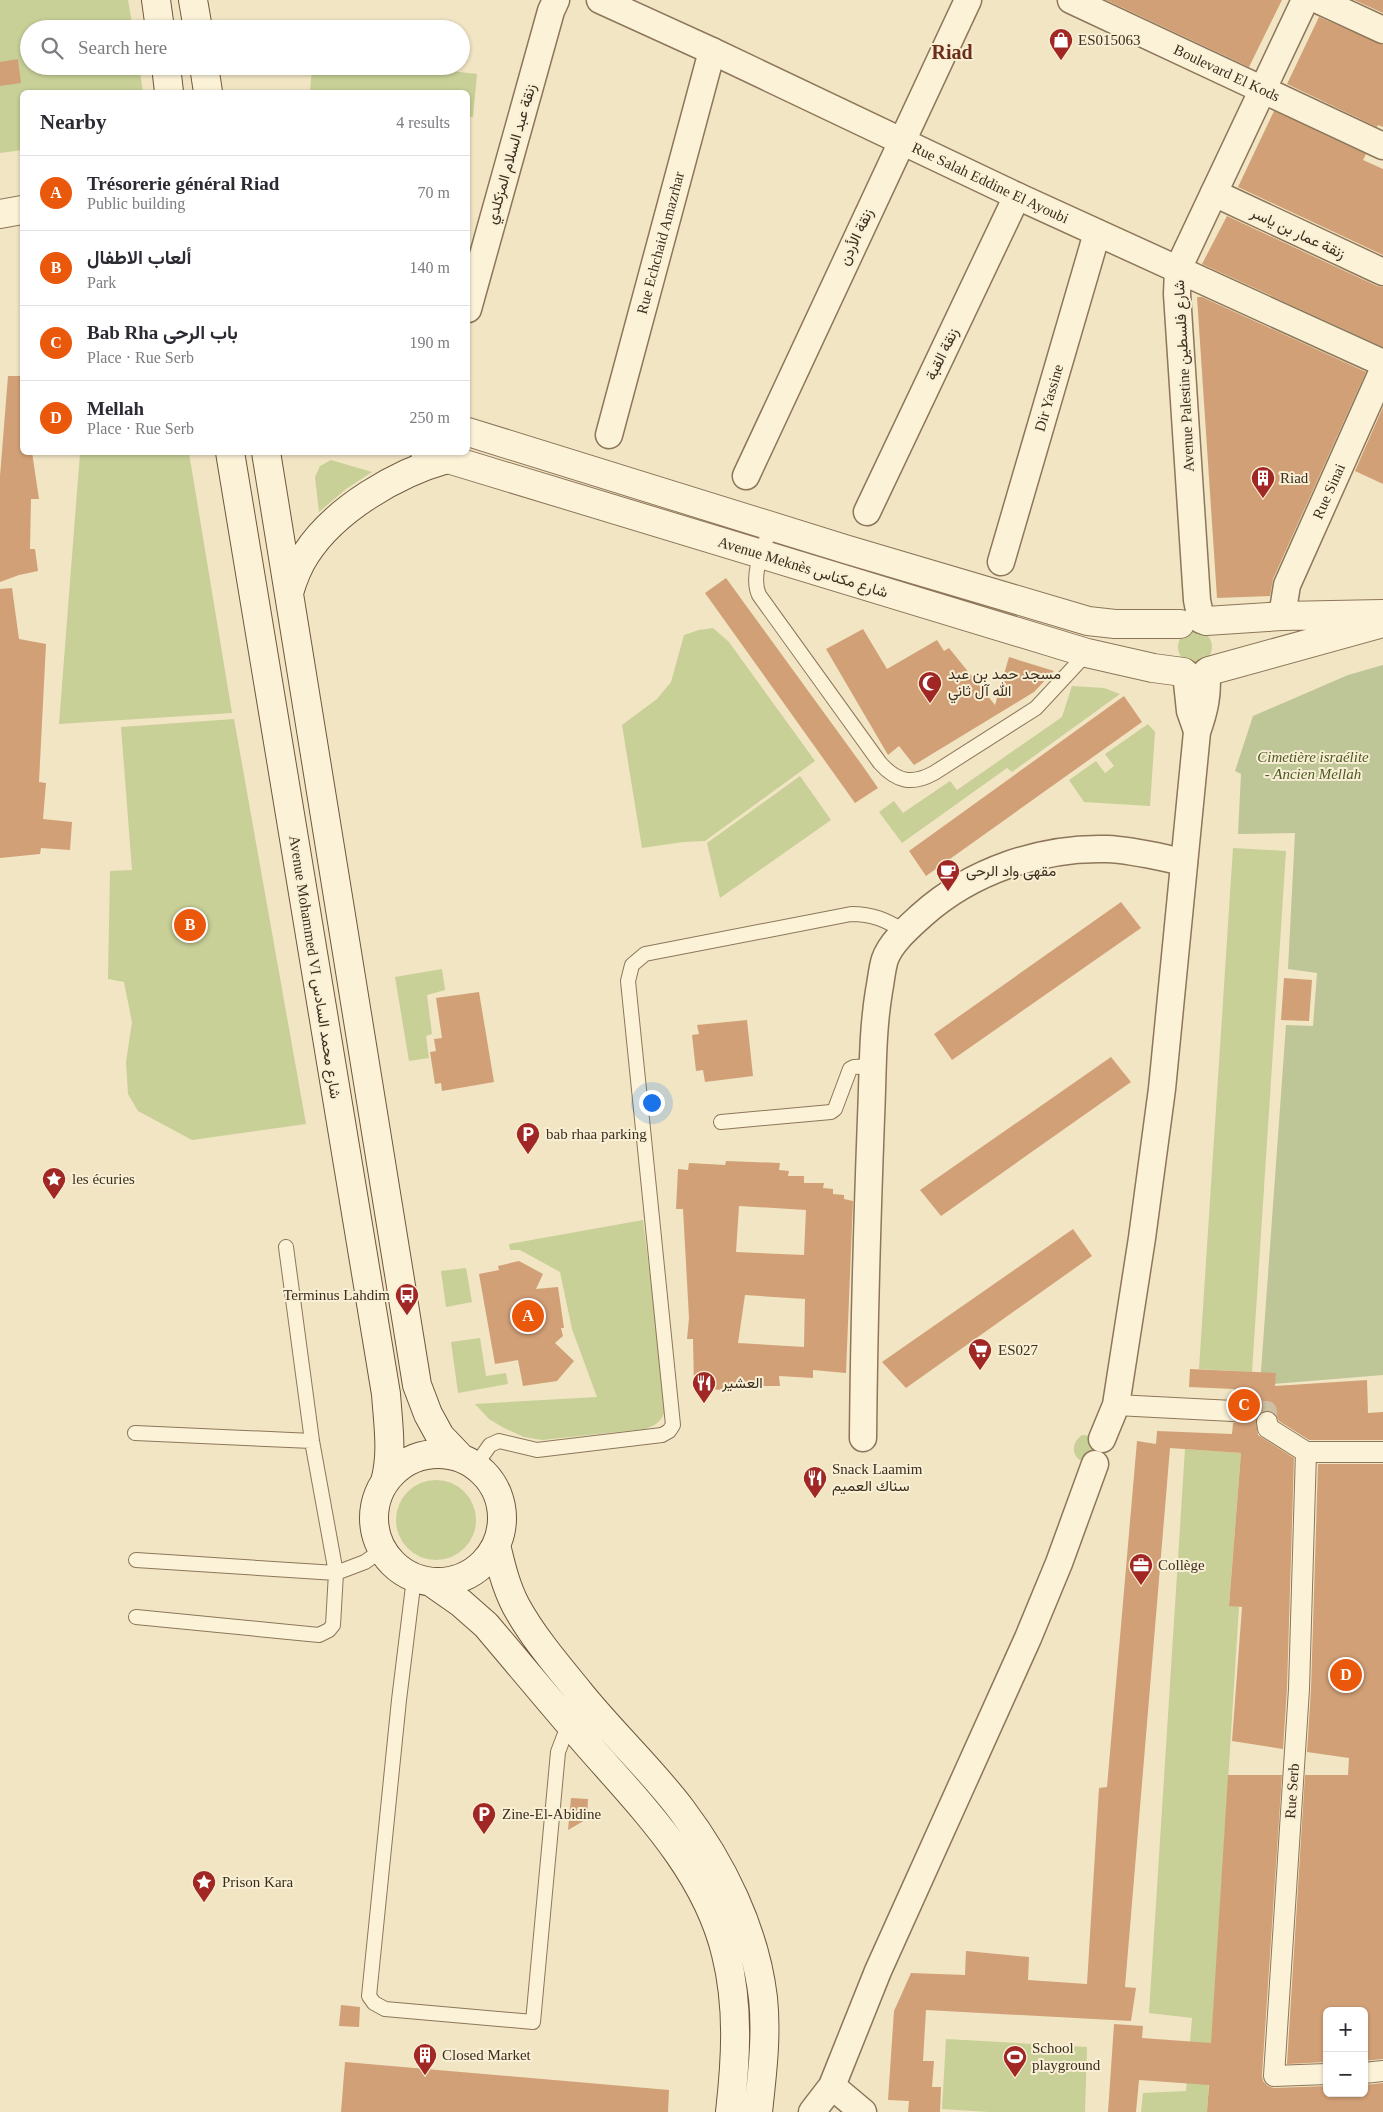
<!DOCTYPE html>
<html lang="en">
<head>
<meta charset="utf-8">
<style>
	:root { --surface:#fff; --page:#f7f7f7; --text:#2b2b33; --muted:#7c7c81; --line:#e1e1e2; --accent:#ea580c }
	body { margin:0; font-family:"Times New Roman",Vazirmatn,serif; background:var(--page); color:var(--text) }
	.controls { position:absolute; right:15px; bottom:15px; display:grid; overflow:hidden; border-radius:8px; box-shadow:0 1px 4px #0004 }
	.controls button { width:45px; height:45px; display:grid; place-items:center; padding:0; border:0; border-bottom:1px solid var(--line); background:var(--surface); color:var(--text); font:25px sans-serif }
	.you { position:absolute; left:651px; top:1102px; width:18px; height:18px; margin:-12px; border:4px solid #fff; border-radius:50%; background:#1a73e8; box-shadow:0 0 0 8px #1a73e833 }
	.badge { display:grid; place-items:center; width:32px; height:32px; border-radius:50%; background:var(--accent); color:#fff; font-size:16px; font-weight:700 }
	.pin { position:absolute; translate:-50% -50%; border:2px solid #fff; box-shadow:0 1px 5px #0006 }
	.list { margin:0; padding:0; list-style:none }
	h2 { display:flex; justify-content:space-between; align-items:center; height:65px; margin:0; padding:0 20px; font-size:21px }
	h2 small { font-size:16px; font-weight:400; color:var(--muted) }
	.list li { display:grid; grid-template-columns:32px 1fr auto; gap:15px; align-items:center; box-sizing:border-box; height:75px; padding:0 20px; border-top:1px solid var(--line) }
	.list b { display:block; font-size:19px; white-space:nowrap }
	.list p { margin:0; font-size:16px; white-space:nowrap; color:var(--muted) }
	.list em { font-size:16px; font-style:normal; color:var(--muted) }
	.icon { flex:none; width:28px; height:28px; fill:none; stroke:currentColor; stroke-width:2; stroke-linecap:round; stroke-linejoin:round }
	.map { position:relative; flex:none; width:1383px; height:2112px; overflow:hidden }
	.search { position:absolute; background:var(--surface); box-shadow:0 1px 4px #0004; left:20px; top:20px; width:450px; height:55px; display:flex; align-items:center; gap:12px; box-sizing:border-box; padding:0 18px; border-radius:28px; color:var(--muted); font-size:19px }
	.panel { position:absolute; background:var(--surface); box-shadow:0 1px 4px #0004; left:20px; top:90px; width:450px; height:365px; border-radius:8px }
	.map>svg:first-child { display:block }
	.green { fill:#c8d097 }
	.cemetery { fill:#bec596 }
	.building { fill:#d2a077; fill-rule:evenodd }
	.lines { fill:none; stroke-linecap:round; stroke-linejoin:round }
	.pedestrian-tunnel { stroke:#cdc0a3; stroke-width:20; stroke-dasharray:20 10; stroke-linecap:butt }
	.service-casing { stroke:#8d7659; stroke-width:16 }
	.pedestrian-casing { stroke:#8d7659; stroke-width:22 }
	.minor-casing { stroke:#8d7659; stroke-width:29 }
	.tertiary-casing { stroke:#8d7659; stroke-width:30 }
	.secondary-casing { stroke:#6f573c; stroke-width:30 }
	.service { stroke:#fbf2d8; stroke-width:14 }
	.pedestrian { stroke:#fbf2d8; stroke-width:20 }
	.minor { stroke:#fbf2d8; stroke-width:26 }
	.tertiary { stroke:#fbf2d8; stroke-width:28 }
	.secondary { stroke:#fbf2d8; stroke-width:28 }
	.labels { text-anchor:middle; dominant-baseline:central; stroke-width:4; stroke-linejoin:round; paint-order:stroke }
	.poi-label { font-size:15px; fill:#3c2d1e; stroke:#f8efd4; text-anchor:start }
	.street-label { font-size:15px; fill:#3c2d1e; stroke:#f8efd4 }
	.park-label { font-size:15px; font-style:italic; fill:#4b5a23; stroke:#f8efd4 }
	.district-label { font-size:20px; font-weight:bold; fill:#6c2e1a; stroke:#f8efd4 }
</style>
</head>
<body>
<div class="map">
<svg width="1383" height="2112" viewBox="0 0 1383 2112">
	<rect width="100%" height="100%" fill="#f1e5c4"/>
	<path class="green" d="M0 0H128L133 29H29V66H139L143 92H22V150L0 153Z
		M312 66H407L477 74 473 117H468V92H310Z
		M80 453H189L232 713 59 724Z
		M331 460 372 472 346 489 319 512 315 477 320 466Z
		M713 628 729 642 815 761 705 841 683 842 642 848 622 725 657 699 671 682 684 635 699 630Z
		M1178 647a17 17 0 1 1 34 0a17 17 0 1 1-34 0Z
		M1072 686 1104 688 1120 694 1012 772 1007 768 902 843 879 812 894 801 903 813 950 781 957 790 1062 717Z
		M234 719 306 1124 192 1140 138 1111 128 1094 126 1062 132 1022 124 982 108 979 110 871 132 870 121 727Z
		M1148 724 1155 732 1150 806 1084 802 1069 780 1096 761 1105 773 1114 766 1105 754Z
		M800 776 831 820 720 898 707 843Z
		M1233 848 1286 851 1252 1372 1199 1369Z
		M442 969 445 990 427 995 432 1034 426 1036 429 1058 409 1061 395 977Z
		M643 1220 666 1404C665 1418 658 1425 645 1429L542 1440 524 1437 504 1428 489 1419 475 1404 597 1397 572 1329 560 1272 520 1250H510L509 1244Z
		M466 1268 472 1302 446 1307 441 1271Z
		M480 1338 486 1376 506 1373 508 1384 458 1393 451 1342Z
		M1082 1435 1093 1436 1100 1450 1098 1456 1083 1462C1071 1456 1071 1443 1082 1435Z
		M1185 1449 1241 1453 1229 1605 1239 1607 1207 2112H1141L1143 2093 1186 2091 1192 2018 1149 2013Z
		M396 1520a40 40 0 1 1 80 0a40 40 0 1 1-80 0Z
		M946 2039 1087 2047 1085 2112H989L942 2109Z"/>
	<path class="cemetery" d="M1383 665V1375L1260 1385 1286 1025 1313 1026 1317 973 1288 969 1295 833 1238 834 1241 774 1235 771 1253 716 1348 675Z"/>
	<path class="building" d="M1106 0H1282L1249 67Z
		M1354 0H1383V13Z
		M1319 17 1383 45V127L1378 125 1377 127 1287 84Z
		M18 59 21 83 0 86V62Z
		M1274 111 1366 154 1363 160 1383 169V255L1238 187Z
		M1227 216 1377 286 1383 287V347L1202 264Z
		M1197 297H1202L1366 372 1273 579 1270 596 1217 598Z
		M8 376H22V452H32L39 499H31L30 549H35L38 571 19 575 0 582V476Z
		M1383 407V484L1355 471Z
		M726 578 862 765 878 788 855 803 705 593Z
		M12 588 19 639 46 644 39 782 46 783 43 819 72 822 70 850 41 848 40 854 0 858V589Z
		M863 629 887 669 937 640 944 651 949 648 995 705 1009 657 1054 671 1034 692 914 765 899 746 888 755 826 649Z
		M1124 696 1142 722 926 876 909 851Z
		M1121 902 1141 928 952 1060 934 1034Z
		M1284 978 1312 980 1309 1021 1281 1020Z
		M479 992 494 1082 442 1091 441 1083 435 1084 430 1052 436 1051 434 1039 442 1038 436 998Z
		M747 1020 753 1076 705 1082 703 1070 696 1071 692 1035 699 1034 697 1025Z
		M1111 1057 1131 1082 941 1216 920 1190Z
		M726 1161 780 1163 779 1170 789 1171 788 1176H804V1183H824L823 1188 833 1189V1194L844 1195V1199L853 1201 846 1373 813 1370V1378L779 1376 780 1386H723L722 1390 694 1388 693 1339H687L689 1318 683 1209H676L678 1169 688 1170 689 1163 725 1165ZM739 1206 806 1210 804 1255 736 1252ZM745 1295 805 1299 804 1347 738 1343Z
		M1073 1229 1092 1256 906 1388 882 1362Z
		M519 1261 543 1274 536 1289 558 1287 564 1328H561L563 1336 555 1343 574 1361 557 1381 523 1386 518 1360 495 1364 479 1274 499 1270 498 1266Z
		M1190 1369 1276 1373 1275 1386 1367 1380 1368 1413 1383 1412V1440H1309L1279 1421 1276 1415 1272 1411 1265 1410 1259 1413 1256 1418 1258 1435 1294 1458 1287 1688 1283 1749 1232 1741 1242 1607 1229 1606 1241 1453 1170 1448 1125 1987 1136 1988 1131 2021 926 2010 923 2061H934L932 2087H941L940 2112H908L909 2101 888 2100 894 2011 911 1973 965 1975 966 1951 1029 1957 1028 1980 1087 1984 1099 1788 1107 1787 1137 1441 1156 1444 1157 1431 1232 1434 1233 1423 1239 1421 1245 1412 1243 1405 1234 1399V1389L1189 1387Z
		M1318 1464H1383V2059L1364 2061V2011H1327V2062L1287 2064 1305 1775H1348L1349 1758 1307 1752 1311 1689Z
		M1228 1775H1282L1262 2075 1263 2081 1268 2086 1274 2088 1327 2086V2093H1364V2085L1383 2083V2112H1207L1209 2085 1139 2080 1136 2112H1108L1114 2024 1143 2026 1142 2038 1211 2043Z
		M571 1798 588 1799 587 1819 568 1830Z
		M341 2005 360 2007 359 2027 339 2026Z
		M345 2062 669 2090 668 2112H341Z"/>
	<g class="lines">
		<path class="pedestrian-tunnel" d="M1233 1411H1267V1422"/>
		<g class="service-casing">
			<path id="service" d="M771 527C764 546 750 575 759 595L880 763C897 782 912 785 934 773L1036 708 1087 653
				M721 1122 831 1112 835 1109 850 1069 854 1067 873 1066
				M135 1433 312 1441
				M475 1466 490 1445 499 1441 537 1450 662 1435 669 1431 673 1425 628 981 632 965 645 954 851 914C873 914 886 920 904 931
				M136 1560 336 1573 365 1562 382 1550
				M414 1578 399 1700 369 1996 374 2003 385 2009 533 2022 558 1752 569 1723
				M136 1617 319 1635 329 1630 333 1625 336 1573 312 1441 286 1247"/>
		</g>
		<g class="pedestrian-casing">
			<path id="pedestrian" d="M1116 1405 1233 1411
				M1267 1422 1268 1428 1306 1452H1383
				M1306 1452 1299 1689 1274 2076 1327 2074
				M1364 2073 1383 2071"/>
		</g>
		<g class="minor-casing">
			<g id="minor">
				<path id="s1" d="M600 0 712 51 1017 196 1383 363"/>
				<path id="s2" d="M1071 0 1383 146"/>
				<path d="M1318 0 1383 30"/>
				<path d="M1214 193 1383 272"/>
				<path d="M468 309 551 11 556 0"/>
				<path id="s3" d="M609 435 712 51"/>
				<path d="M746 476 968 0"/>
				<path d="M867 512 1017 196"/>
				<path id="s4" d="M1001 562 1097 233"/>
				<path id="s5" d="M1282 616 1287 585 1383 370"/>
				<path d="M1201 620 1197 600 1177 294 1178 269 1305 0"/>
				<path d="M1186 673 1190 711 1197 731"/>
				<path d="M863 1438C864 1331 867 1225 871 1118 873 1075 872 1033 879 991 881 981 882 968 885 959 891 942 909 927 922 915 971 871 1041 847 1107 849 1133 850 1159 857 1184 862"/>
				<path d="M1102 1439 1116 1405 1142 1238 1162 1089 1197 732C1204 712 1209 693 1206 672"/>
				<path d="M832 2086 863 2112"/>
				<path d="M812 2112 832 2086 878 1971 1028 1638 1059 1563 1095 1464"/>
			</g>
		</g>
		<g class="tertiary-casing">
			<path id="tertiary" d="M0 214 22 210
				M468 432 845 549 1088 621 1115 624H1180
				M425 452 1087 653 1153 668 1183 672
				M1206 621 1282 616 1382 614
				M1209 671 1383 623"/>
		</g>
		<g class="secondary-casing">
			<path id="secondary" d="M156 0 160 29
				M193 0 198 29
				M166 66 169 92
				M204 66 208 92
				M230 452 386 1394C388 1424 393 1453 385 1482
				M266 452 417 1385 428 1414 440 1436 461 1458
				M289 593C293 579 298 566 306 554 335 509 397 473 447 459
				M374 1518a64 64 0 1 1 128 0a64 64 0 1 1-128 0Z
				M496 1545C501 1566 506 1587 516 1606 533 1637 557 1665 579 1692 611 1732 650 1768 681 1809 722 1863 755 1930 763 1998 767 2036 762 2075 758 2112
				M431 1582 461 1603 486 1625C520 1665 553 1705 587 1744 642 1807 706 1870 726 1954 739 2006 736 2059 730 2112"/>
		</g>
		<use href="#service" class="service"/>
		<use href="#pedestrian" class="pedestrian"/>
		<use href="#minor" class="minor"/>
		<use href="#tertiary" class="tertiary"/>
		<use href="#secondary" class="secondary"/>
	</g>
	<defs>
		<g id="shop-pin" transform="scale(1.25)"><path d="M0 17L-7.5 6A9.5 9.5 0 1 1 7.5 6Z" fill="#a12724" stroke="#f8efd4"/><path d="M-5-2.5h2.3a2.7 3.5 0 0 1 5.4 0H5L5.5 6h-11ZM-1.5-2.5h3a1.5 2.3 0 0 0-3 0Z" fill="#fff"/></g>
		<g id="building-pin" transform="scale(1.25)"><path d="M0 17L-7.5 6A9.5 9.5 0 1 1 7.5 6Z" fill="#a12724" stroke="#f8efd4"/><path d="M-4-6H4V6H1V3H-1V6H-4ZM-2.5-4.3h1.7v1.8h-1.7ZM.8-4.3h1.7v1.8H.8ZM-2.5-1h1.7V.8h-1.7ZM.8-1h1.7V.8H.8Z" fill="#fff"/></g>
		<g id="mosque-pin" transform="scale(1.25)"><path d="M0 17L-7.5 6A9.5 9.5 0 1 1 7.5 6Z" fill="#a12724" stroke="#f8efd4"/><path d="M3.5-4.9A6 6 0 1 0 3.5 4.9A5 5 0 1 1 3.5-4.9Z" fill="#fff"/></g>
		<g id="cafe-pin" transform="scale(1.25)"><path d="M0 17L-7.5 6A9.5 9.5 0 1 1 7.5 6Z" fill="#a12724" stroke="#f8efd4"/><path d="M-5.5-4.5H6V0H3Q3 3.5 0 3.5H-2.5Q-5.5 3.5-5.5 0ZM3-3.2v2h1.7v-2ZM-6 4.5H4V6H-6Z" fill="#fff"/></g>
		<g id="parking-pin" transform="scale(1.25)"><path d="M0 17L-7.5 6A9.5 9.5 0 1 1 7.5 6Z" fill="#a12724" stroke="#f8efd4"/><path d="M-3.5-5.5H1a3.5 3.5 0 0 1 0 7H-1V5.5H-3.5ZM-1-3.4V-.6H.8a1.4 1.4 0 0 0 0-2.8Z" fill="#fff"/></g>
		<g id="sight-pin" transform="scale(1.25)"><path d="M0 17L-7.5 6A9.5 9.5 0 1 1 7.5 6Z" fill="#a12724" stroke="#f8efd4"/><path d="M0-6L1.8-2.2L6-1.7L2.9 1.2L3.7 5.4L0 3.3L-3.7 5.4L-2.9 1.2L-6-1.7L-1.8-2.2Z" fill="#fff"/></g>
		<g id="bus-pin" transform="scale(1.25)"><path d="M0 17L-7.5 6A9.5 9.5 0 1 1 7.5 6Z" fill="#a12724" stroke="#f8efd4"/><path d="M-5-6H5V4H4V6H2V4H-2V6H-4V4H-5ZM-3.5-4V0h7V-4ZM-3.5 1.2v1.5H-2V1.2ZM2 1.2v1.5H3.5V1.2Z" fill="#fff"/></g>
		<g id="supermarket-pin" transform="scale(1.25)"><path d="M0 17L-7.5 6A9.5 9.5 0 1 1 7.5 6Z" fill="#a12724" stroke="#f8efd4"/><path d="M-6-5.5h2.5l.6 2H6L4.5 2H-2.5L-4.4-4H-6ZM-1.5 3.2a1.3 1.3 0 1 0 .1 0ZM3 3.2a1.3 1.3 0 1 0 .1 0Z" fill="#fff"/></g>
		<g id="restaurant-pin" transform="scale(1.25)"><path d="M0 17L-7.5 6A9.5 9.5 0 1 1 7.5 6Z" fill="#a12724" stroke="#f8efd4"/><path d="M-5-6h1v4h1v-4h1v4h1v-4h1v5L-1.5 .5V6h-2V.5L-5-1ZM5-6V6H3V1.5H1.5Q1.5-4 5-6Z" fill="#fff"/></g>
		<g id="office-pin" transform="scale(1.25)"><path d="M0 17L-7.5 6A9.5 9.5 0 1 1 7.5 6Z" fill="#a12724" stroke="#f8efd4"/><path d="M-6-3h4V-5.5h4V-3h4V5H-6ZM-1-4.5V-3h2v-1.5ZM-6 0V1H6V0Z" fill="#fff"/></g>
		<g id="stadium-pin" transform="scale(1.25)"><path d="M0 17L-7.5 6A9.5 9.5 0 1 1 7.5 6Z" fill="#a12724" stroke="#f8efd4"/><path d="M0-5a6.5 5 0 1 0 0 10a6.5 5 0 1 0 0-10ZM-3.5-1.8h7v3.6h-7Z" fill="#fff"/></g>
	</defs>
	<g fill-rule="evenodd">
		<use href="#shop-pin" x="1061" y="40"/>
		<use href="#building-pin" x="1263" y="478"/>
		<use href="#mosque-pin" x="930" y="683"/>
		<use href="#cafe-pin" x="948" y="871"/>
		<use href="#parking-pin" x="528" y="1134"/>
		<use href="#sight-pin" x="54" y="1179"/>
		<use href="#bus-pin" x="407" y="1295"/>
		<use href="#supermarket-pin" x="980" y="1350"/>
		<use href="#restaurant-pin" x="704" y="1383"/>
		<use href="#restaurant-pin" x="815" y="1478"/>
		<use href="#office-pin" x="1141" y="1565"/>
		<use href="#parking-pin" x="484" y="1814"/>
		<use href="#sight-pin" x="204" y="1882"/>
		<use href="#building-pin" x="425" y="2055"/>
		<use href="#stadium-pin" x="1015" y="2057"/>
	</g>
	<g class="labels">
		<g class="poi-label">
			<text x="1078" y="40">ES015063</text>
			<text x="1280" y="478">Riad</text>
			<text x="948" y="674">مسجد حمد بن عبد<tspan x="948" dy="17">الله آل ثاني</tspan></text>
			<text x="966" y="871">مقهى واد الرحى</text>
			<text x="546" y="1134">bab rhaa parking</text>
			<text x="72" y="1179">les écuries</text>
			<text x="390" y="1295" text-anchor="end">Terminus Lahdim</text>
			<text x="998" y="1350">ES027</text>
			<text x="722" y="1383">العشير</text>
			<text x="832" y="1469">Snack Laamim<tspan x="832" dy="17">سناك العميم</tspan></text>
			<text x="1158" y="1565">Collège</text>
			<text x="502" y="1814">Zine-El-Abidine</text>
			<text x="222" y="1882">Prison Kara</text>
			<text x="1032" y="2048">School<tspan x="1032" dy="17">playground</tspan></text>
			<text x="442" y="2055">Closed Market</text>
		</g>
		<g class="street-label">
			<text stroke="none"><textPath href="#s2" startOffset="172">Boulevard El Kods</textPath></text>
			<text transform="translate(511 154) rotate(-74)">زنقة عبد السلام المزكلدي</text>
			<text stroke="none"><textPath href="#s1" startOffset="431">Rue Salah Eddine El Ayoubi</textPath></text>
			<text transform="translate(1298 233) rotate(25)">زنقة عمار بن ياسر</text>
			<text transform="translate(856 237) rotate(-65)">زنقة الأردن</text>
			<text stroke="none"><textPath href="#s3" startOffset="199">Rue Echchaid Amazrhar</textPath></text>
			<text transform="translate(942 354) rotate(-64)">زنقة القبة</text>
			<text transform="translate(1184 376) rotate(-93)">Avenue Palestine شارع فلسطين</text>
			<text stroke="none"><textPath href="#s4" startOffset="171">Dir Yassine</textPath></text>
			<text stroke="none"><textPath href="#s5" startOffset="134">Rue Sinai</textPath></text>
			<text transform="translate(803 567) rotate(17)">Avenue Meknès شارع مكناس</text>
			<text transform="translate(315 967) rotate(81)">Avenue Mohammed VI شارع محمد السادس</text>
			<text transform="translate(1292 1791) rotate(-86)">Rue Serb</text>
		</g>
		<g class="park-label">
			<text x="1313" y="757">Cimetière israélite<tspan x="1313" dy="17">- Ancien Mellah</tspan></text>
		</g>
		<g class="district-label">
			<text x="952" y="52">Riad</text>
		</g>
	</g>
</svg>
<div class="controls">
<button>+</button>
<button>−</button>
</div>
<div class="you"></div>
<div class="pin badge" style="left:528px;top:1316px">A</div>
<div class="pin badge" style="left:190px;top:925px">B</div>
<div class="pin badge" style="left:1244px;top:1405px">C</div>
<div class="pin badge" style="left:1346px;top:1675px">D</div>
<div class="search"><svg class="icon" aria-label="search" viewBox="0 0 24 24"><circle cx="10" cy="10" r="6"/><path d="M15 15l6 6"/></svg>Search here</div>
<section class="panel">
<h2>Nearby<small>4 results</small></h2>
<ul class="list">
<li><span class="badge">A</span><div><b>Trésorerie général Riad</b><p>Public building</p></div><em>70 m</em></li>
<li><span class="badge">B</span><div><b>ألعاب الاطفال</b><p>Park</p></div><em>140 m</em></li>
<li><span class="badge">C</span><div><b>Bab Rha باب الرحى</b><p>Place · Rue Serb</p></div><em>190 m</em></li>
<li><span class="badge">D</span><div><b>Mellah</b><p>Place · Rue Serb</p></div><em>250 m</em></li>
</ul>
</section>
</div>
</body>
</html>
